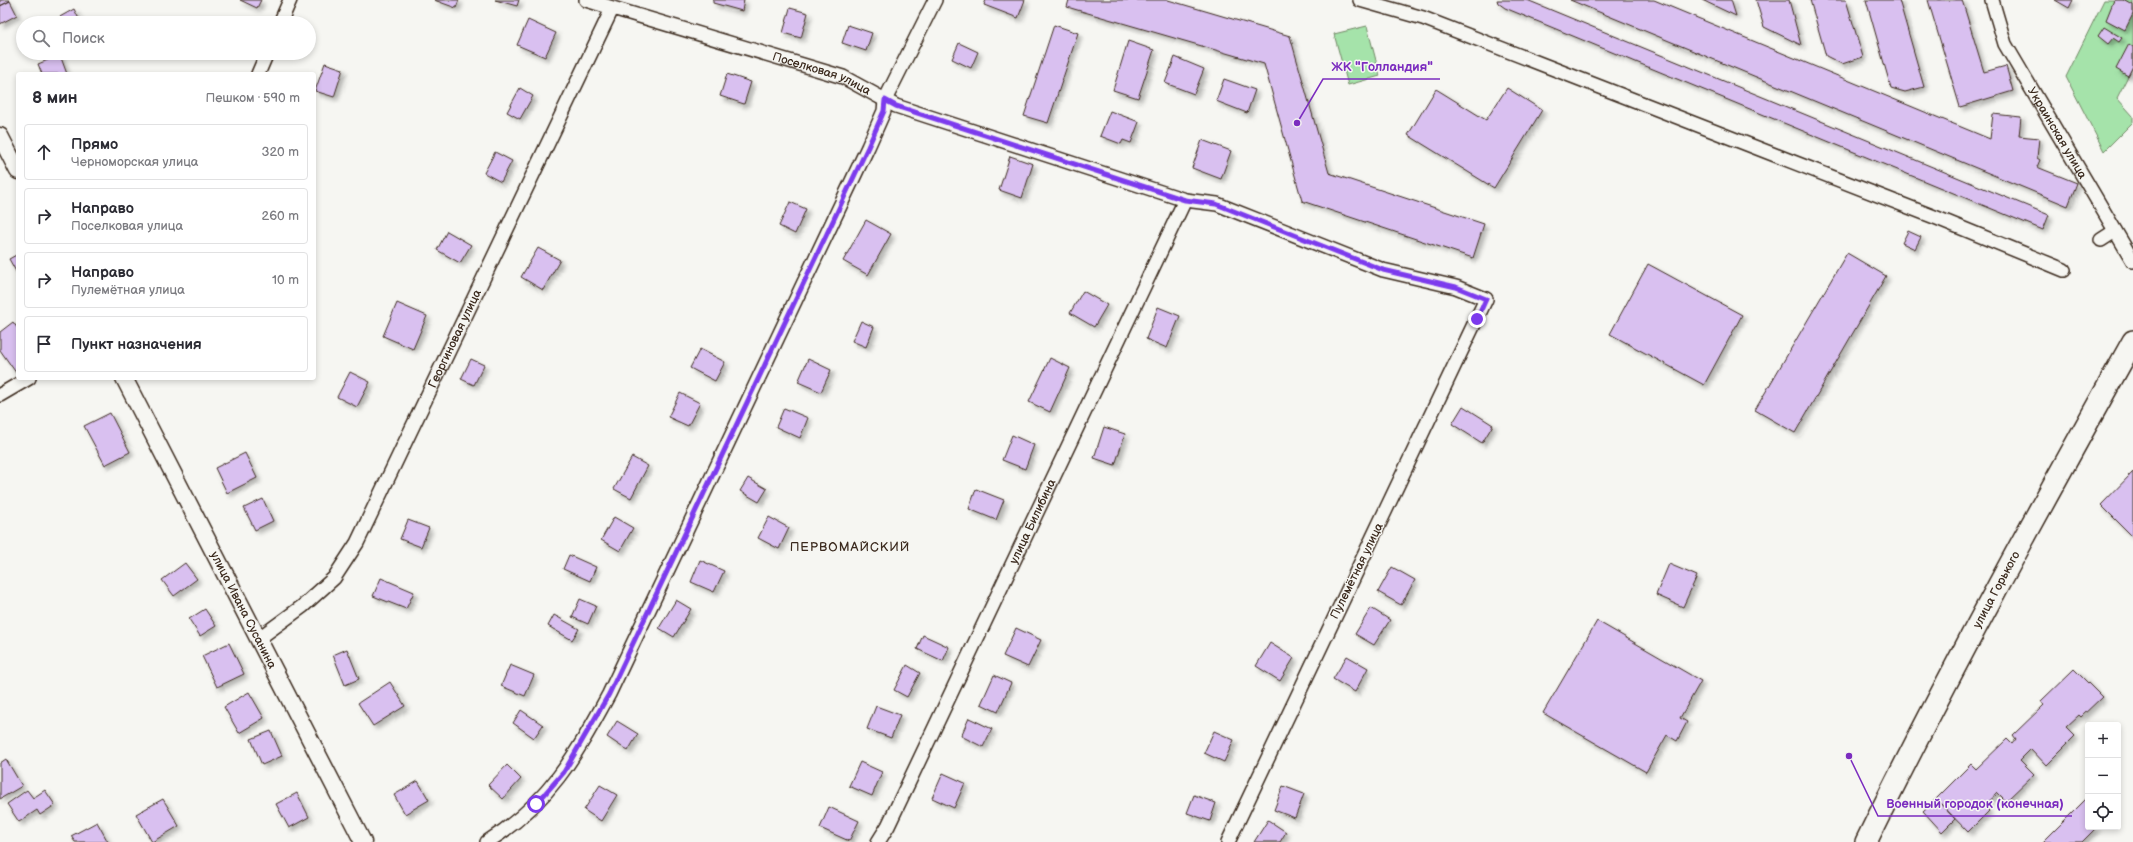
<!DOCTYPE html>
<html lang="ru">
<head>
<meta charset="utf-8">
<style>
	:root { --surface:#fff; --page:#f2f2f3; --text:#2b2b33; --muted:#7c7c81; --line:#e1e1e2 }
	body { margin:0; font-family:"Balsamiq Sans",sans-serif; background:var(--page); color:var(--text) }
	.controls { position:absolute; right:12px; bottom:12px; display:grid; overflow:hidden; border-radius:4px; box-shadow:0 2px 6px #0003 }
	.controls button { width:36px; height:36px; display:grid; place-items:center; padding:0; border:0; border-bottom:1px solid var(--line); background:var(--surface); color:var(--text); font:20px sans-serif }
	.stop { position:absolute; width:12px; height:12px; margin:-9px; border:3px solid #7c3aed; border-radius:50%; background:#fff }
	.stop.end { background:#7c3aed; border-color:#fff; box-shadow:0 1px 4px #0008 }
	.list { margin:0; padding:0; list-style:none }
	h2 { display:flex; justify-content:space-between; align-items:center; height:52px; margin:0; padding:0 16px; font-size:17px }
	h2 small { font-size:13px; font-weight:400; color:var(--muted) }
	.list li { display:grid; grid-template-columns:26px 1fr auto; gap:12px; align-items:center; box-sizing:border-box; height:56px; margin:0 8px 8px; padding:0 8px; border:1px solid var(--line); border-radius:4px }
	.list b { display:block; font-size:15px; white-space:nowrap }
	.list p { margin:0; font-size:13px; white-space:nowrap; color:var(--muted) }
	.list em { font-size:13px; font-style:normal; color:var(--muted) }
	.icon { flex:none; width:22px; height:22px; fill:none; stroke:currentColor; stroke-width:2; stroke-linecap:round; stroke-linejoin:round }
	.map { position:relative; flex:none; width:2133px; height:842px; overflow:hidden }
	.search { position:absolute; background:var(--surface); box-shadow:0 2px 6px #0003; left:16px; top:16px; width:300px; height:44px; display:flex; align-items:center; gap:10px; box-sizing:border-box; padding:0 14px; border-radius:22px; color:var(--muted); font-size:15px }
	.panel { position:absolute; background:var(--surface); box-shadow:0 2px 6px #0003; left:16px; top:72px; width:300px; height:308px; border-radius:4px }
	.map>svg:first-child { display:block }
	.green { fill:#a5e3aa; stroke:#708664 }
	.building { fill:#d9c0f0; stroke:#3b2a1e; filter:url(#shadow) }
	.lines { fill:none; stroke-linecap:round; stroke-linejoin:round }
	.minor-casing { stroke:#3b2a1e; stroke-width:16 }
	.tertiary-casing { stroke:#3b2a1e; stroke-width:19 }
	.primary-casing { stroke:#3b2a1e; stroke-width:24 }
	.minor { stroke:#f6f6f2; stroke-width:13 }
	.tertiary { stroke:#f6f6f2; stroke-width:16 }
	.primary { stroke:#f6f6f2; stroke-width:21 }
	.route { stroke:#7c3aed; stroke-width:5 }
	.labels { text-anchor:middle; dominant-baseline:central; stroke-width:3; stroke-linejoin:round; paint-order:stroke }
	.street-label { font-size:12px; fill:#3b2a1e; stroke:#f6f6f2 }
	.neighbourhood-label { font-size:13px; letter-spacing:1px; fill:#3b2a1e; stroke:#f6f6f2 }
	.leader { fill:none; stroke:#7b2cbf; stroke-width:1.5 }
	.callout-dot { fill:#7b2cbf; stroke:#f6f6f2; stroke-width:1.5 }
	.callout-label { font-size:13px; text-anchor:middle; font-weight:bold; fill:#7b2cbf; stroke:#f6f6f2; stroke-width:3; stroke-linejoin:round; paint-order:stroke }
</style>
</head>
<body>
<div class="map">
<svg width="2133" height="842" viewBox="0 0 2133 842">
	<defs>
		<filter id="shadow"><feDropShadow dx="3.5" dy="3.5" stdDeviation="2" flood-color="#0004"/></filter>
	</defs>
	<rect width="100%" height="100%" fill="#f6f6f2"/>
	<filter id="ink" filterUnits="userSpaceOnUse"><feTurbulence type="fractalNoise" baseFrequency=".025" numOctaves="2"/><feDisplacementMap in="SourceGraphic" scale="8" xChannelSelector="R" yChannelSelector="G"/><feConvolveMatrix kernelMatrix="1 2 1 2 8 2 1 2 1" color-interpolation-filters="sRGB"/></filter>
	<g filter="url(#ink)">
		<path class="green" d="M2104 0H2133V66L2117 98 2133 116V122L2104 151 2066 77Z
			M1367 26 1380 76 1348 85 1334 34Z"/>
		<path class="building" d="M0 0H9L10 1 0 6Z
			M240 0H261L257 8Z
			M434 0H459L456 8Z
			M495 0H519L517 6Z
			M713 0H744L742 11 713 3Z
			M986 0H1025L1018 18 984 5Z
			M1069 0H1168L1290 36 1329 173 1484 224 1473 258 1302 201 1264 64 1067 7Z
			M1497 0H1527L2049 215 2043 230 1505 8 1498 3Z
			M1570 0H1654L1990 139 1993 114 2021 117 2019 136 2039 138 2037 158 2040 160 2037 167 2077 183 2068 206Z
			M1702 0H1731L1736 16Z
			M1756 0H1789L1801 45 1764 27Z
			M1810 0H1846L1863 57 1842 64 1826 56Z
			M1866 0H1899L1924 87 1905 92 1891 88Z
			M1928 0H1962L1984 72 2006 66 2013 91 1960 107Z
			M2055 0H2073L2069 8Z
			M2114 0H2124L2133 5V14L2125 30 2106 20Z
			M10 1 17 15 0 24V6Z
			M790 8 808 13 801 38 783 33Z
			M74 9 81 23H49Z
			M528 20 556 33 545 57 517 45Z
			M848 25 872 33 866 51 842 43Z
			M1054 25 1078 33 1048 123 1024 116Z
			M2104 27 2122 38 2119 42 2113 38 2108 44 2098 36Z
			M1128 41 1154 50 1138 98 1113 90Z
			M959 43 978 52 971 68 952 59Z
			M2129 44 2133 47V66L2128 76 2116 69Z
			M60 55 67 74H42L38 64Z
			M1175 57 1204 69 1194 94 1165 83Z
			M325 63 343 69 334 97 315 91Z
			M727 74 751 82 744 104 720 96Z
			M1224 79 1255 90 1247 113 1216 101Z
			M520 88 533 96 520 119 507 112Z
			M1507 88 1542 110 1494 188 1408 135 1436 89 1486 120Z
			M1110 111 1139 122 1131 143 1123 140 1121 144 1100 136Z
			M1202 140 1231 151 1221 179 1192 168Z
			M495 152 512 161 501 182 484 173Z
			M1010 156 1033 164 1022 198 999 190Z
			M790 202 806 209 795 234 779 226Z
			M866 220 891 234 868 275 843 261Z
			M447 231 471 245 460 263 437 250Z
			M1908 231 1921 237 1915 249 1902 243Z
			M538 248 560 260 543 290 521 277Z
			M1847 253 1886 276 1795 433 1755 410Z
			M18 254V275L9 259Z
			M1648 264 1742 315 1704 385 1610 334Z
			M1083 291 1107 305 1094 327 1070 313Z
			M397 303 427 316 413 349 383 336Z
			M1158 307 1180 316 1167 348 1146 339Z
			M861 321 874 327 866 347 852 341Z
			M13 322 18 329 17 374 0 350V332Z
			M700 349 725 362 715 381 690 368Z
			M1050 358 1070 368 1050 412 1029 402Z
			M471 359 484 365 474 385 461 379Z
			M808 359 831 370 821 392 798 382Z
			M350 372 370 382 357 407 337 397Z
			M680 393 700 403 688 426 668 417Z
			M1463 406 1493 425 1482 443 1452 424Z
			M784 408 808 418 800 438 776 427Z
			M110 413 130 452 105 465 84 426Z
			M1104 427 1125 434 1115 465 1094 458Z
			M1012 435 1034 445 1025 469 1002 460Z
			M245 453 257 478 227 493 215 468Z
			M632 457 648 466 631 498 614 489Z
			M2133 472V537L2101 505Z
			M748 478 767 489 759 502 740 491Z
			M976 489 1004 500 996 520 969 509Z
			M263 499 273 521 255 530 244 508Z
			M614 517 633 528 620 551 601 540Z
			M769 517 789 528 779 549 758 538Z
			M408 520 429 528 421 547 400 539Z
			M569 555 596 567 590 581 563 569Z
			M700 560 724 571 714 592 691 582Z
			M185 563 197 579 174 596 162 580Z
			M1669 564 1697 576 1683 607 1656 595Z
			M1392 567 1415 580 1401 605 1378 592Z
			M381 578 414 592 406 609 373 596Z
			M580 599 596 606 588 624 572 617Z
			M676 600 691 609 674 637 659 628Z
			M1371 608 1390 620 1374 645 1355 634Z
			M205 609 216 626 200 636 189 619Z
			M554 615 579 629 572 640 548 626Z
			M1597 621 1701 681 1680 718 1687 722 1677 741 1667 735 1646 772 1543 713Z
			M1016 628 1041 640 1028 667 1003 656Z
			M923 635 949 647 943 661 917 649Z
			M229 643 244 674 217 687 202 656Z
			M1270 643 1294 658 1280 681 1256 666Z
			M347 649 359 679 345 685 333 655Z
			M1347 656 1368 668 1355 692 1333 679Z
			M510 665 534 675 525 696 501 686Z
			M907 665 920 673 907 697 894 690Z
			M2074 669 2102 697 2081 717 2079 715 2066 727 2075 736 2046 765 2031 749 2020 760 2034 774 2006 801 1998 793 1984 806 1989 811 1968 832 1936 799 1971 764 1976 769 2007 739 2012 744 2016 739 2013 735 2044 705 2041 701Z
			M994 675 1011 683 998 712 981 704Z
			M390 682 405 706 373 726 358 703Z
			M249 692 264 718 239 733 224 707Z
			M876 706 900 715 891 738 867 729Z
			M521 710 543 725 534 738 513 723Z
			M969 718 992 729 983 747 961 736Z
			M617 721 638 734 628 751 607 737Z
			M271 731 282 756 262 765 251 739Z
			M1214 731 1234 740 1224 762 1204 753Z
			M6 759 22 786 0 799V763Z
			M860 762 882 772 872 796 849 786Z
			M507 765 521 779 503 799 488 785Z
			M943 773 965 783 954 808 932 798Z
			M418 781 429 800 405 814 394 795Z
			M600 785 617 795 601 821 584 810Z
			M1283 786 1304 794 1295 818 1274 810Z
			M27 790 33 798 45 790 55 805 40 815 37 810 19 822 7 804Z
			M297 793 309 817 289 828 276 804Z
			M1194 795 1216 803 1210 821 1187 813Z
			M2088 797V827H2097L2082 842H2043Z
			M163 799 179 826 152 842 136 814Z
			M1936 799 1955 819 1942 832 1923 811Z
			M829 807 859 821 849 841 820 828Z
			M1268 820 1286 832 1280 842H1254Z
			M97 822 108 842H75L71 836Z"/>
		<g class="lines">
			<g class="minor-casing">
				<g id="minor">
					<path id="s1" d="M586 0 843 77 896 106 1185 200 1217 204 1383 270 1456 287 1486 299 1228 842"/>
					<path d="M1360 0 1423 18 1937 218 2064 270"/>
					<path id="s2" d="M1992 0 2005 44 2133 261"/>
					<path d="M280 23 290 0"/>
					<path d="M258 74 267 53"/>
					<path d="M2101 240 2115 231"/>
					<path d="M0 395 29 378"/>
					<path id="s3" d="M258 639 303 606 334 578 357 543 612 9"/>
					<path d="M487 842C549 803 575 757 609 694L868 147 884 111 885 100 935 0"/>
					<path id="s4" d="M878 842 888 826 1185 200"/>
				</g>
			</g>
			<g class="tertiary-casing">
				<g id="tertiary">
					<path d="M0 136 18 171"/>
					<path id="s5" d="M124 378 363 842"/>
				</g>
			</g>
			<g class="primary-casing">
				<g id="primary">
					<path id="s6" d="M1866 842C1949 672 2041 506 2133 341"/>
				</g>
			</g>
			<use href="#minor" class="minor"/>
			<use href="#tertiary" class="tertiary"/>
			<use href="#primary" class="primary"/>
		</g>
	</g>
	<g class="lines" filter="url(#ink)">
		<path class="route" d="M536 804 564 772 609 694 868 147 884 111 885 100 896 106 1185 200 1216 204 1383 270 1456 287 1486 299 1477 319"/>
	</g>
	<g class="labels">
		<g class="street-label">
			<text stroke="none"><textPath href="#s1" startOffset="247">Поселковая улица</textPath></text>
			<text stroke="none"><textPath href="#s2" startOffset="149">Украинская улица</textPath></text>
			<text stroke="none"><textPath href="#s3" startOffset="366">Георгиновая улица</textPath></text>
			<text stroke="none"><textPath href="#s4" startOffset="356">улица Билибина</textPath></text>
			<text transform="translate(1357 571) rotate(-64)">Пулемётная улица</text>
			<text stroke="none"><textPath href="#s6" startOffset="284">улица Горького</textPath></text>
			<text stroke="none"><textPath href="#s5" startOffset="261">улица Ивана Сусанина</textPath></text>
		</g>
		<g class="neighbourhood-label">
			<text x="850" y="547">ПЕРВОМАЙСКИЙ</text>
		</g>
	</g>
	<path class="leader" d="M1297 123L1323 79H1440M1849 756L1878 816H2072"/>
	<g class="callout-dot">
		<circle cx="1297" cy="123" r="4"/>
		<circle cx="1849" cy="756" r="4"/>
	</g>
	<g class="callout-label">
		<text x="1382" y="71">ЖК "Голландия"</text>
		<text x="1975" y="808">Военный городок (конечная)</text>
	</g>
</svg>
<div class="controls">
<button>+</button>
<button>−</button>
<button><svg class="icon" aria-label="locate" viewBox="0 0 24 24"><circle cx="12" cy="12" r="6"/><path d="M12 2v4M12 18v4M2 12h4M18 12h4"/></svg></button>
</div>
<div class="stop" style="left:536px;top:804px"></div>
<div class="stop end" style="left:1477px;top:319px"></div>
<div class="search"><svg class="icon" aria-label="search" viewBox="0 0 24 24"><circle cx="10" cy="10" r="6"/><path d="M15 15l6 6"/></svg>Поиск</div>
<section class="panel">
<h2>8 мин<small>Пешком · 590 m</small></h2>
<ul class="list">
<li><svg class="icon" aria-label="ahead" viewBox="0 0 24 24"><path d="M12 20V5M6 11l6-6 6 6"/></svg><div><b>Прямо</b><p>Черноморская улица</p></div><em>320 m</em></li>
<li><svg class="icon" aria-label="right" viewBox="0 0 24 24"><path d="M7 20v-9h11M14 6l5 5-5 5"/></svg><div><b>Направо</b><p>Поселковая улица</p></div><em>260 m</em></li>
<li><svg class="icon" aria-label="right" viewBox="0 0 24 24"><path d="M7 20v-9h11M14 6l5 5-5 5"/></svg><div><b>Направо</b><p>Пулемётная улица</p></div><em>10 m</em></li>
<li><svg class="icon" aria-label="arrive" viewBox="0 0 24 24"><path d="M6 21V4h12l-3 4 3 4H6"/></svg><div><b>Пункт назначения</b></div></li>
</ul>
</section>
</div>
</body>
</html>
